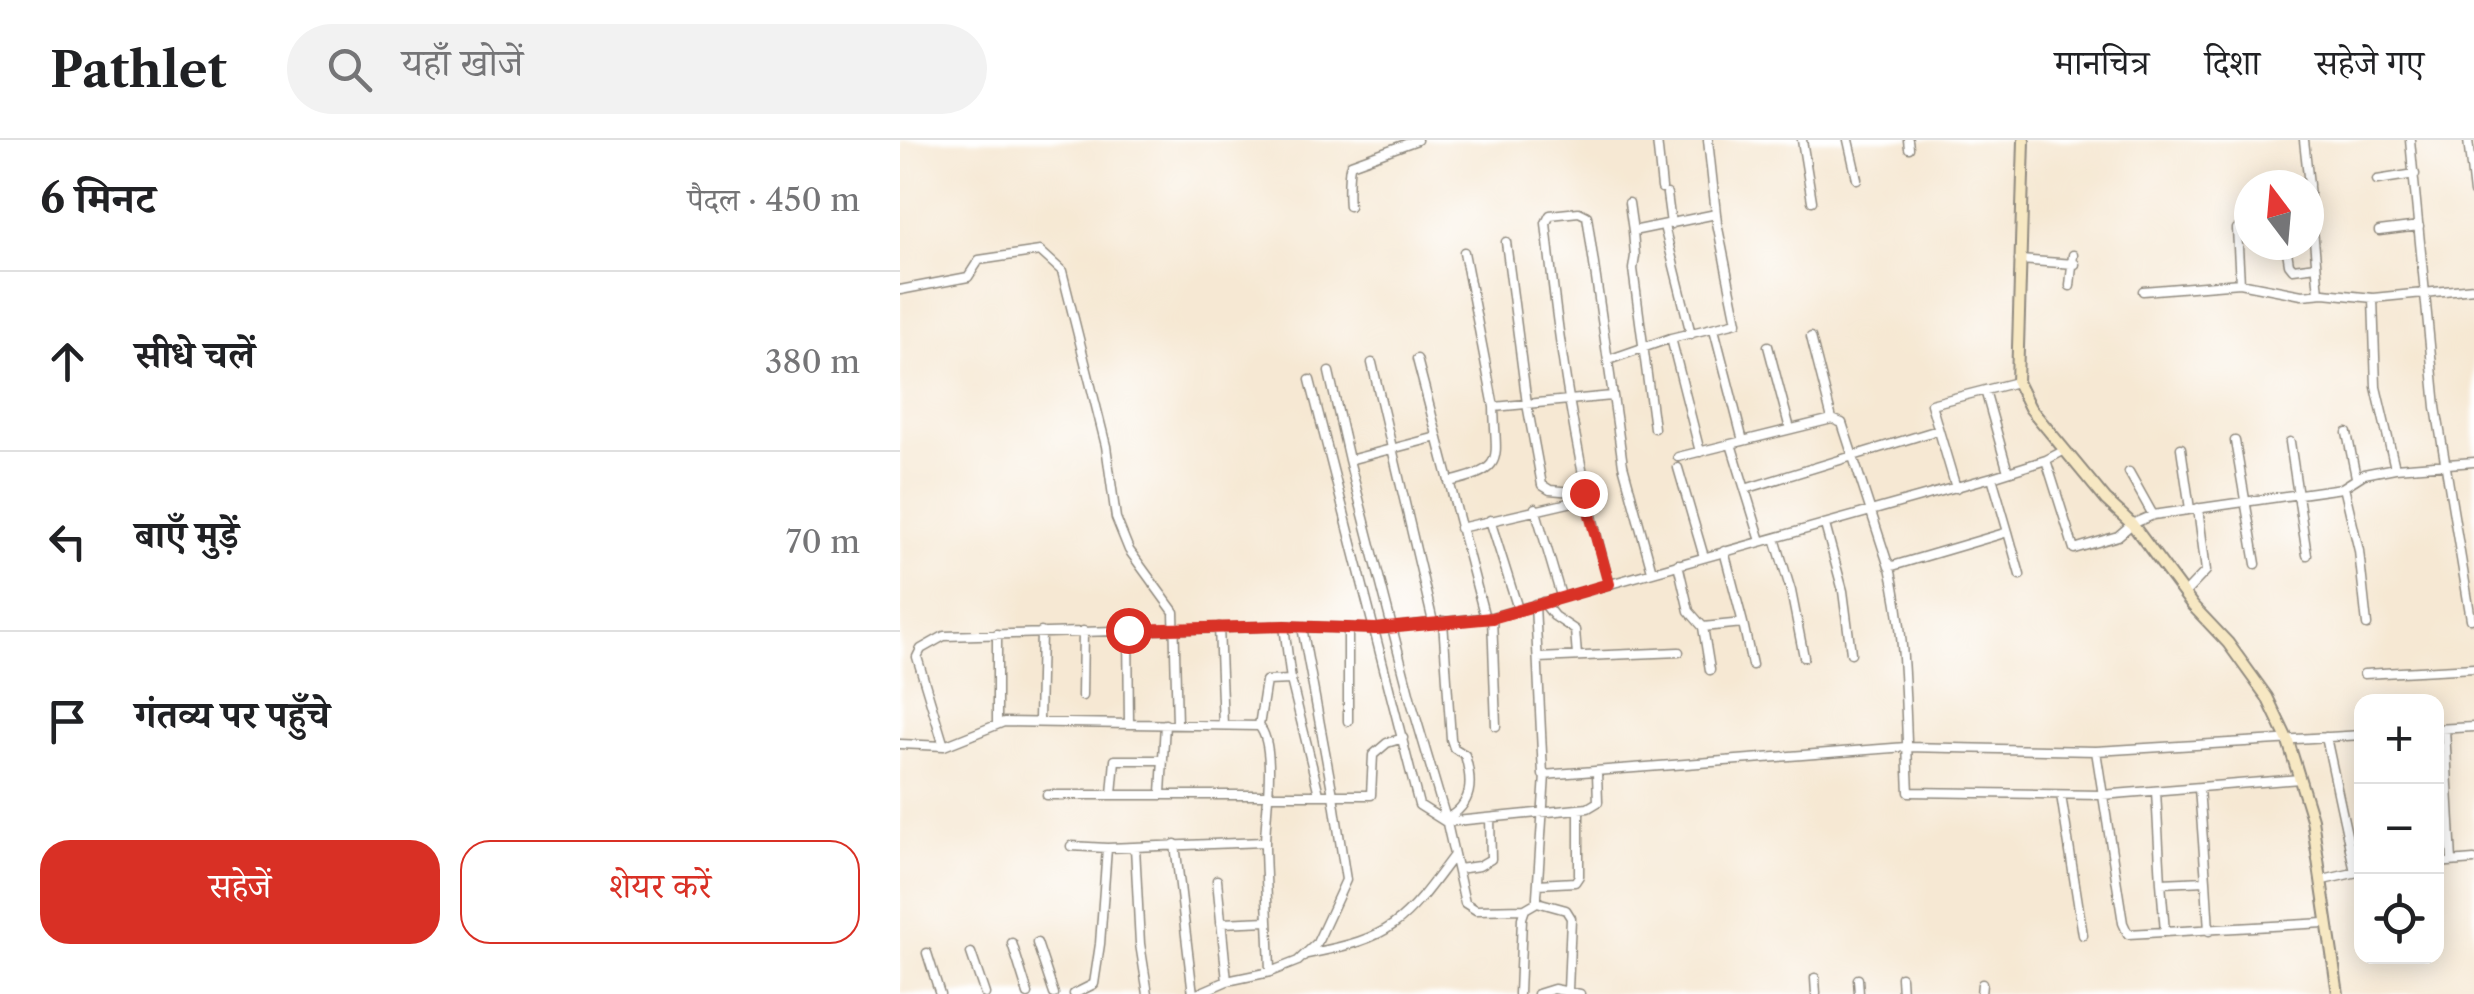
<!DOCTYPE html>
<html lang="hi">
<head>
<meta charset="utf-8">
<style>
	:root { --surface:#fff; --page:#f2f2f2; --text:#202124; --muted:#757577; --line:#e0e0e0; --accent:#d93025 }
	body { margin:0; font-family:"Libre Caslon Text","Noto Serif Devanagari",serif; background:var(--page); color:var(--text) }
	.controls { position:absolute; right:30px; bottom:30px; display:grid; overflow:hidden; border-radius:20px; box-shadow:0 5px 25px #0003 }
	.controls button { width:90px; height:90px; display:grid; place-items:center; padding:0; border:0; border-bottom:2px solid var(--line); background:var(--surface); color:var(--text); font:50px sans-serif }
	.compass { position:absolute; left:1334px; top:30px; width:90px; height:90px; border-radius:50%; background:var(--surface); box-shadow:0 5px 25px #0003; rotate:344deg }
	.stop { position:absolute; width:30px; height:30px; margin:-22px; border:8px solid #d93025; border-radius:50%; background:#fff }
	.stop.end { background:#d93025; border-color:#fff; box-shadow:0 2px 10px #0008 }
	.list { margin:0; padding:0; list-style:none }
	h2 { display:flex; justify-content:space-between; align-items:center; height:130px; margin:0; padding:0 40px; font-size:42px }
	h2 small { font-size:32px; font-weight:400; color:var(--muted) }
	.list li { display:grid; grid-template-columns:65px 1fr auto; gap:30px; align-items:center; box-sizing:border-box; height:180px; padding:0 40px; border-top:2px solid var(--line) }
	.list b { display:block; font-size:38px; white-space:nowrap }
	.list em { font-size:32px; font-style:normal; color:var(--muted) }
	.actions { display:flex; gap:20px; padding:30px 40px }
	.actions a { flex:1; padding:22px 0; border:2px solid var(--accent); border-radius:30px; text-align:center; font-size:35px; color:var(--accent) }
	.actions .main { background:var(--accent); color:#fff }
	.icon { flex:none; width:55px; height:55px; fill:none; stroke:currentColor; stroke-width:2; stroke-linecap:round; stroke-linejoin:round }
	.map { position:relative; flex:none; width:1574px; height:854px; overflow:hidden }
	header { display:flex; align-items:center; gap:60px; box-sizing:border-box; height:140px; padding:0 50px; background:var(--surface); border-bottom:2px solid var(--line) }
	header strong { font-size:48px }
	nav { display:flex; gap:55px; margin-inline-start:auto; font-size:35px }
	.search { width:700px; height:90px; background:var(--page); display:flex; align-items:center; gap:25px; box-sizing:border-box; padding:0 35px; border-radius:55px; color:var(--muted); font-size:38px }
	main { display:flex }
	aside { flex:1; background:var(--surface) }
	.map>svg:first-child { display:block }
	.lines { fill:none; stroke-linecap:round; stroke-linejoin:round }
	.street-casing { stroke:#908a7f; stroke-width:11 }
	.secondary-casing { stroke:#908a7f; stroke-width:14 }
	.street { stroke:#fff; stroke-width:8 }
	.secondary { stroke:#f7e8c3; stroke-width:10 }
	.route { stroke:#d93025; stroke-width:12 }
</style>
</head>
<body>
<header>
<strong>Pathlet</strong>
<div class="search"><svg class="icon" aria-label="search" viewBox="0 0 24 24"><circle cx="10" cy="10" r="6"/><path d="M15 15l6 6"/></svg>यहाँ खोजें</div>
<nav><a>मानचित्र</a><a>दिशा</a><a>सहेजे गए</a></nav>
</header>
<main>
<aside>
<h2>6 मिनट<small>पैदल · 450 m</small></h2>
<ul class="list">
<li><svg class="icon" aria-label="ahead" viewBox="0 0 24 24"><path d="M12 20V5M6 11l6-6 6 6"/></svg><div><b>सीधे चलें</b></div><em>380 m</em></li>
<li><svg class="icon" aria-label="left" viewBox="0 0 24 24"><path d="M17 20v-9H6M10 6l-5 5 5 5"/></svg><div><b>बाएँ मुड़ें</b></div><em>70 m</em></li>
<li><svg class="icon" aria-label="arrive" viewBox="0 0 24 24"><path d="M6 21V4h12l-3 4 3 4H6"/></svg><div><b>गंतव्य पर पहुँचे</b></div></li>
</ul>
<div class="actions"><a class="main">सहेजें</a><a>शेयर करें</a></div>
</aside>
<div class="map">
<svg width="1574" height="854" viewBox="0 0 1574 854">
	<rect width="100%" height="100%" fill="#fff"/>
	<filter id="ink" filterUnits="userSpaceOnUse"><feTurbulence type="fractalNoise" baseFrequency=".01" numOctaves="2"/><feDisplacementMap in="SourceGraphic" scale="20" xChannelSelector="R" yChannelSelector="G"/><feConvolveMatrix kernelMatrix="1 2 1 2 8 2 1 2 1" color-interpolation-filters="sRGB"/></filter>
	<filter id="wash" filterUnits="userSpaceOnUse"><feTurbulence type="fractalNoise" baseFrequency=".0048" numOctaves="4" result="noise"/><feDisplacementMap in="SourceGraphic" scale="40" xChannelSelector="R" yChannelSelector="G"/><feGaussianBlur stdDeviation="2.25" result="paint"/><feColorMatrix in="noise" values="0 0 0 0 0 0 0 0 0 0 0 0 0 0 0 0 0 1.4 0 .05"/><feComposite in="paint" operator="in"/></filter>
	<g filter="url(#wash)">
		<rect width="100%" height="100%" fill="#f6e8d3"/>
	</g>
	<g filter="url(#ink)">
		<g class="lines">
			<g class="street-casing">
				<path id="street" d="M757 0 762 48
					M902 0 912 61
					M948 0 957 39
					M1008 0 1009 8
					M1404 0 1409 45
					M1510 0 1536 267 1571 479
					M1568 0 1574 53
					M1477 40 1515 34
					M1409 47 1419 153
					M767 54 771 84
					M729 63 733 91
					M449 66C448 58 448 29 451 24L517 0
					M764 86 791 194
					M1337 89 1340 143
					M1479 91 1519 86
					M606 102 627 264 642 345 650 350 684 353
					M1386 105 1389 124 1393 129 1416 126
					M564 112 594 267
					M1119 120 1175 124
					M1170 146 1173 115
					M0 150 68 137 79 120 140 111 162 131 206 306 216 378 229 410 274 472 277 584
					M1243 151 1340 143 1402 155 1424 153 1473 158 1476 247 1495 328
					M1473 158 1574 148
					M814 189 843 301
					M911 197 932 279
					M868 206 890 289
					M517 219 585 478
					M708 220 771 198
					M472 223 533 482
					M429 232 449 320 511 561 546 679 565 763 576 770 625 769
					M410 240 519 665 546 682 688 668 698 662 697 633
					M1085 250 1108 332
					M754 288 733 129 735 116 733 91 816 74
					M1447 293 1456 337
					M1335 301 1356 424
					M1390 302 1407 415
					M831 304 861 401
					M1281 308 1290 369
					M800 312 771 198 837 182 817 83 808 0
					M778 317 932 279 942 283 989 427 1108 392 1092 337
					M449 320 537 297
					M1146 320 1174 409 1218 396 1232 384 1253 375 1442 348 1464 334 1495 328 1574 322
					M778 328 804 417
					M1229 332 1253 375
					M549 342C608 329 595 319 594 267L712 256
					M1444 347 1459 411 1467 485
					M1056 348 1031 264 1117 242
					M845 349 1038 290
					M635 368 661 456
					M590 380 618 469
					M925 385 943 451 951 513
					M560 388 686 359
					M1108 392 1120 435
					M875 398 891 451 904 517
					M989 423C1007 497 1005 576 1009 652L1202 655 1400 639
					M778 424 789 471 803 487 843 483 824 411
					M709 444C676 322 659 208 646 83L650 75 679 72 687 76 723 325 752 431
					M1284 454 1306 431 1298 368
					M643 462 654 476 675 490 677 516
					M635 464 643 635 1006 607 1196 611 1462 595
					M592 477 596 586
					M543 481 551 599 554 608 565 615C573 643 573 664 546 679
					M843 483 852 525
					M384 486 391 540 419 654
					M319 487 323 585
					M402 487 433 655H471L473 615 487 603 503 598
					M803 487 810 530
					M448 489V581
					M228 490 229 584
					M97 494V584
					M638 518 779 512
					M1464 534 1574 528
					M182 556 183 491
					M139 580 141 492
					M359 586 366 541 391 540
					M1536 589 1574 587
					M1545 589 1552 721
					M1426 597 1455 732
					M0 604 44 606 104 582 359 586C378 607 364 679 365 708 366 749 369 791 370 832
					M44 606 17 517 21 509 44 496 384 486 476 489 592 477 1092 337 1146 320 1165 310
					M1196 611 1223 783 1228 794 1425 783
					M1256 651 1261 743 1306 741 1299 648
					M261 653 265 584
					M212 654 215 620H263
					M147 655H433L446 740 417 803 398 821 370 832 327 841 297 854
					M1161 655 1183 795
					M275 704 293 854
					M171 706 207 708 364 702
					M235 707 240 804 248 854
					M1536 723 1574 720
					M558 729 579 726 591 719 590 678
					M317 740 327 841
					M1423 740 1462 731
					M1306 741 1309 791
					M1261 743 1265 792
					M638 744 675 742 679 736V669
					M637 762 666 770 671 778 668 850
					M321 783 368 781
					M112 803 128 854
					M137 803 154 854
					M27 813 40 854
					M71 813 85 854
					M407 814C493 798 503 784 554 715
					M1001 837 1002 854
					M915 838 916 854
					M958 839 959 854
					M174 854 194 844 200 804 207 708
					M619 854 622 778 625 769 637 762V756L645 635
					M638 854 654 849 680 854
					M1081 854 1082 844"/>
			</g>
			<g class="secondary-casing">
				<path id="secondary" d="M1124 0 1117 242 1130 268 1206 360 1232 384 1293 466 1328 503 1367 557 1388 601 1412 679 1438 854"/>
			</g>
			<use href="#street" class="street"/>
			<use href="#secondary" class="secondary"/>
		</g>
	</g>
	<g class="lines" filter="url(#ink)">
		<path class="route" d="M228 490 384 486 476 489 592 478 709 444 684 353"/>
	</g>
</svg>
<div class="controls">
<button>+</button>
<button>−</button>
<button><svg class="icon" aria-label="locate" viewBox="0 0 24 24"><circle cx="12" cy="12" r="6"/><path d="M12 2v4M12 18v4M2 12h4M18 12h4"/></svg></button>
</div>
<svg class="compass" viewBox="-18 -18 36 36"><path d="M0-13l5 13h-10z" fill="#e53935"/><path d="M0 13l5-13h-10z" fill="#757577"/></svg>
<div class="stop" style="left:228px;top:490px"></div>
<div class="stop end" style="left:684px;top:353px"></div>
</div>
</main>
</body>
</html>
